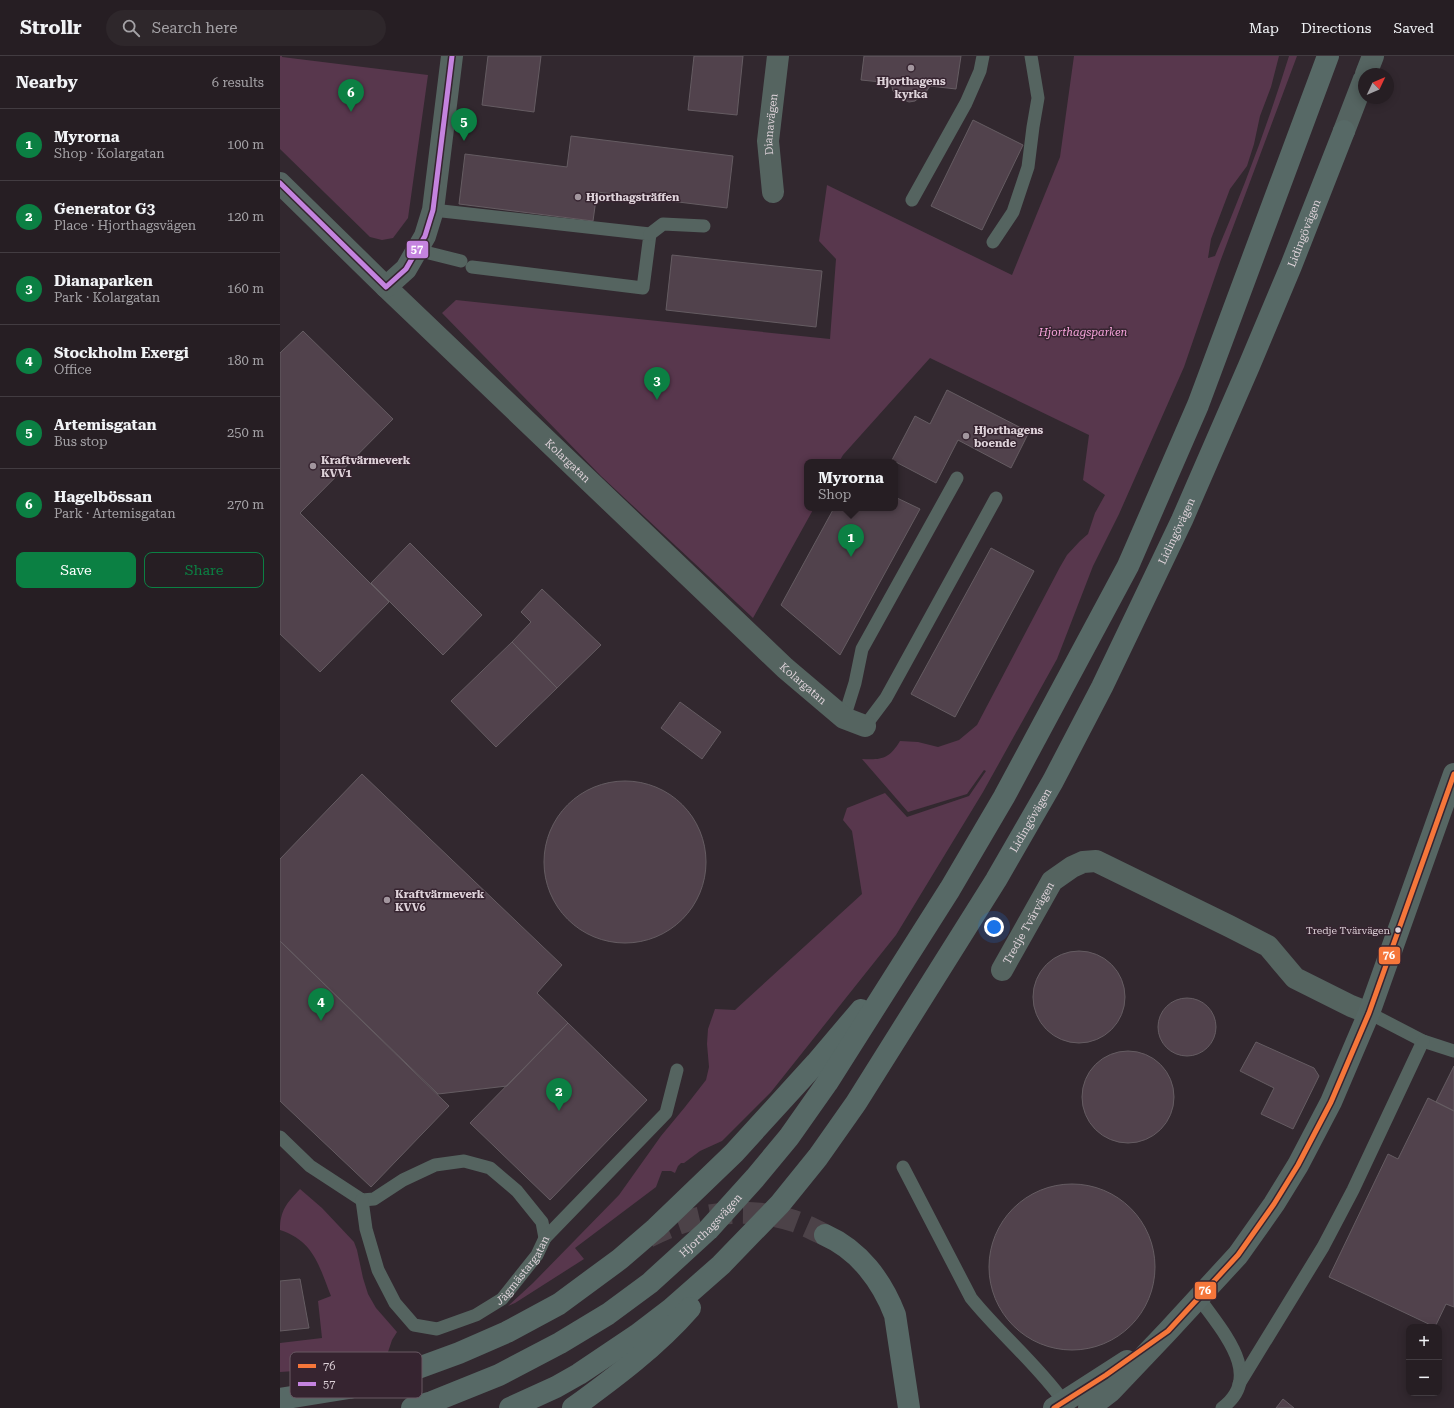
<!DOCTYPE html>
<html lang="en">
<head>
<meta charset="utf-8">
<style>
	:root { --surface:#261e23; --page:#2e272b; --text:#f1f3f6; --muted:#a4a2a6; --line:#423c41; --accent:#0b8043 }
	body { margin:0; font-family:"Roboto Serif",serif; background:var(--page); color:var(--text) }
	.controls { position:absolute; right:12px; bottom:12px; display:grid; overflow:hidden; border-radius:8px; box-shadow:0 2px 10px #0003 }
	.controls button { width:36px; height:36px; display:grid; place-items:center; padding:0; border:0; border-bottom:1px solid var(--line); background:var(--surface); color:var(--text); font:20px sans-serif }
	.compass { position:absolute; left:1078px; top:12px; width:36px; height:36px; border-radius:50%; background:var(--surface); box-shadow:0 2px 10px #0003; rotate:46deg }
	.you { position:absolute; left:714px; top:871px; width:14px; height:14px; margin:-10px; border:3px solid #fff; border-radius:50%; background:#1a73e8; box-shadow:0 0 0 6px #1a73e833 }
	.badge { display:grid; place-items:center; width:26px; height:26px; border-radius:50%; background:var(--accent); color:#fff; font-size:13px; font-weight:700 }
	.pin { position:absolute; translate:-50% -33px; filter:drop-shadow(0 1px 2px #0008) }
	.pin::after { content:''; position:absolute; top:21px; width:14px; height:12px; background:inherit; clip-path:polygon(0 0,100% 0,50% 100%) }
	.popup { position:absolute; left:524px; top:403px; width:94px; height:52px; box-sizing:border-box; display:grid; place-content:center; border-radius:8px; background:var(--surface); filter:drop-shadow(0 1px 3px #0005); font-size:13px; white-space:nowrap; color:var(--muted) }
	.popup b { font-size:15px; color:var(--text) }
	.popup::after { content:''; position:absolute; left:50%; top:100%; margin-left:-8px; border:8px solid transparent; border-top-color:var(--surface) }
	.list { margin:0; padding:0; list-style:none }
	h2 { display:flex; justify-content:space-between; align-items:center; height:52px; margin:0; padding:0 16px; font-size:17px }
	h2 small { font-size:13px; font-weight:400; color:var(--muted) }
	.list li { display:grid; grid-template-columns:26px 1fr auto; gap:12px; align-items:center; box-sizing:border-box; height:72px; padding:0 16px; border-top:1px solid var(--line) }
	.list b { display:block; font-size:15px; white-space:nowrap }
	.list p { margin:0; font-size:13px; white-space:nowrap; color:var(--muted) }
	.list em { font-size:13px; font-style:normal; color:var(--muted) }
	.actions { display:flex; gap:8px; padding:12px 16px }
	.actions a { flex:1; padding:9px 0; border:1px solid var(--accent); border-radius:8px; text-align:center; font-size:14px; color:var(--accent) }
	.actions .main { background:var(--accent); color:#fff }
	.icon { flex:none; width:22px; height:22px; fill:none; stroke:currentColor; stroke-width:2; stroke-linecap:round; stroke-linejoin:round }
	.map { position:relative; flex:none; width:1174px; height:1352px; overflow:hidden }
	header { display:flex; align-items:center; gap:24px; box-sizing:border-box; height:56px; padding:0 20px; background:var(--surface); border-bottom:1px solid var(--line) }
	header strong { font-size:19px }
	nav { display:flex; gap:22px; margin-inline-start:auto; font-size:14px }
	.search { width:280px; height:36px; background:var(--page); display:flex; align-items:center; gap:10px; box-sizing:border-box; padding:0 14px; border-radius:22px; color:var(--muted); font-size:15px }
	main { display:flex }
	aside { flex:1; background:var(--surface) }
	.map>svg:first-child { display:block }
	.green { fill:#58374d }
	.building { fill:#51424c; stroke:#655c62 }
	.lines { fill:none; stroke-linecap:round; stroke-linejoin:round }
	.highway-tunnel { stroke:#4c4248; stroke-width:22; stroke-dasharray:22 11; stroke-linecap:butt }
	.lane { stroke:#556460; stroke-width:13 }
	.street { stroke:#556460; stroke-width:22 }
	.secondary { stroke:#566663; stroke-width:22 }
	.primary { stroke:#556461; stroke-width:22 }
	.highway { stroke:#576966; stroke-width:22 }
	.bus-1-casing { stroke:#362430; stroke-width:8 }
	.bus-2-casing { stroke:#362430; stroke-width:8 }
	.bus-1 { stroke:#f5763a; stroke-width:5 }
	.bus-2 { stroke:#c483df; stroke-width:5 }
	.poi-dot { fill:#a2969e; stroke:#362430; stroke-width:1.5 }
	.bus-dot { fill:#ded2d9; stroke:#362430; stroke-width:1.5 }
	.labels { text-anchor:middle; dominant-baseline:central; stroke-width:3; stroke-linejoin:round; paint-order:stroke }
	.bus-label { font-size:10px; fill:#ded2d9; stroke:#362430; text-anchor:end }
	.poi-label { font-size:11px; font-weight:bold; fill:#ded2d9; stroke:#362430; text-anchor:start }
	.street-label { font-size:11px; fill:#ded2d9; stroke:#362430 }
	.park-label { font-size:11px; font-style:italic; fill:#f8a4dc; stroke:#362430 }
	.key { fill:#362430; stroke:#685863; stroke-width:1 }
	.key-label { font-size:11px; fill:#ded2d9 }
	.line-badge { stroke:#362430; stroke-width:1.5 }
	.badge-label { font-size:11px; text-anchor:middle; font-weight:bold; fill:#fff }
</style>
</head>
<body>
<header>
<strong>Strollr</strong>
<div class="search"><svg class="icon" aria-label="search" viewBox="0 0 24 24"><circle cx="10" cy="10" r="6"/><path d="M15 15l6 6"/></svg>Search here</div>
<nav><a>Map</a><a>Directions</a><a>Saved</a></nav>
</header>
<main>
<aside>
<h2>Nearby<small>6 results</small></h2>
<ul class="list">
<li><span class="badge">1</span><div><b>Myrorna</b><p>Shop · Kolargatan</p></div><em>100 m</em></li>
<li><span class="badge">2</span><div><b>Generator G3</b><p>Place · Hjorthagsvägen</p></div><em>120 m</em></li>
<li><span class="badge">3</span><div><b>Dianaparken</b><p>Park · Kolargatan</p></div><em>160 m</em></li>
<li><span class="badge">4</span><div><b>Stockholm Exergi</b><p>Office</p></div><em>180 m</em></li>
<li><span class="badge">5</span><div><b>Artemisgatan</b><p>Bus stop</p></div><em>250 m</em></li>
<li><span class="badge">6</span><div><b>Hagelbössan</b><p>Park · Artemisgatan</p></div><em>270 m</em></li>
</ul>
<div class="actions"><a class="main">Save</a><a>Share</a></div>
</aside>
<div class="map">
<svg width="1174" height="1352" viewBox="0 0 1174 1352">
	<rect width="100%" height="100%" fill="#32282f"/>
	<path class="green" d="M0 0H2V1L148 19 128 162 113 182 102 184 90 181 0 93Z
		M794 0H999L991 31 980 60 974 88 967 110 950 133 931 183 928 202 935 200C963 134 988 68 1009 0H1017L940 206 904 311 839 458 813 510 777 603 703 736 616 879 491 1036 442 1085 420 1095 404 1107H401L398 1110 395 1117 391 1115H382L376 1131 295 1192 304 1203 235 1247 228 1250 253 1227 339 1139 381 1080 405 1051 426 1024 429 1011 427 988 428 973 435 953 455 954 582 838 572 775 563 764 567 752 605 737 627 761 689 740 706 715 704 714 687 738 628 756 582 703C602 704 609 703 620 685L638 686 658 691 679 684 697 669 780 511 787 499 800 485 808 478 815 457 825 439 803 424 809 379 650 302 563 399 559 406H527V452H534L473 562 321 420 162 257 176 244 550 283 556 203 539 185 547 129 732 219 780 101Z
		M20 1133 42 1152 74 1186 77 1194 83 1222 88 1238 96 1252 117 1276 112 1284 107 1299 44 1313 0 1316V1287L42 1282 38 1245 51 1240C39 1210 34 1185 0 1174 0 1154 7 1147 20 1133Z"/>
	<path class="building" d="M208 0H261L254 56 202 49Z
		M414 0H463L457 59 408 54Z
		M584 0H681L676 33 650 30 646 36 635 45 629 46 622 43 613 35 611 27 581 24Z
		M693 64 743 89 702 174 651 150Z
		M291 80 453 100 447 152 317 136 313 165 179 148 185 98 287 111Z
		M392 199 542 215 536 271 386 254Z
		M23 275 113 363 20 457 109 546 40 616 0 578V297Z
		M667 334 749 376 731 412 678 384 656 427 612 404 635 360 650 368Z
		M615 441 640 453 560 599 501 549 554 452H615Z
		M130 487 202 559 163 599 91 527Z
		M711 492 754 515 675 661 631 638Z
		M262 533 321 589 277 632 232 586 251 566 241 556Z
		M232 586 277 632 216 691 171 645Z
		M400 646 441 676 422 703 381 672Z
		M82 718 282 909 257 937 288 967 227 1030 158 1038 0 885V803Z
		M264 806a81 81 0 1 1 162 0a81 81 0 1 1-162 0Z
		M0 885 169 1050 91 1131 0 1045Z
		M753 941a46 46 0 1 1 92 0a46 46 0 1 1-92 0Z
		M878 971a29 29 0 1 1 58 0a29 29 0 1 1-58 0Z
		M288 967 367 1044 270 1144 190 1067Z
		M976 986 1034 1012 1039 1020 1013 1073 981 1058 994 1032 960 1015Z
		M802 1041a46 46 0 1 1 92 0a46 46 0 1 1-92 0Z
		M1174 1010V1055L1156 1046Z
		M1148 1042 1174 1055V1251L1166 1248 1155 1271 1049 1221 1108 1098 1118 1103Z
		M709 1211a83 83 0 1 1 166 0a83 83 0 1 1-166 0Z
		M20 1223 29 1272 0 1275V1225Z
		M1003 1343 1014 1352H996Z"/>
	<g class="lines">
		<path class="highway-tunnel" d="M368 1181C414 1157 464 1149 514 1165 525 1169 535 1174 545 1179"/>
		<g class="lane">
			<path d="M632 144 686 47 700 15 703 0"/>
			<path d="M153 154 370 178 363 232 192 211"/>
			<path d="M370 178 383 168 424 170"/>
			<path d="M713 186 733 156 748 111 753 71 758 42 751 0"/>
			<path d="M137 194 181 205"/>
			<path d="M564 662 575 627 582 593 677 422"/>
			<path d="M585 670 606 642 716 442"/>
			<path d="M1089 957 1143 985 1174 995"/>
			<path d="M0 1081 30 1110 82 1144 94 1143 123 1124 155 1109 184 1105 210 1112 237 1135 262 1166 265 1182"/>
			<path d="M623 1111 691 1242C720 1278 757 1308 784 1346"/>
			<path id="s1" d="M82 1144 86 1173 98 1214 115 1247 134 1269 157 1273 196 1259 222 1243 257 1199 265 1182 386 1057 397 1014"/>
			<path d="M919 1242C940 1273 986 1320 942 1352"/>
			<path d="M959 1328 1043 1191 1073 1134 1143 985"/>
		</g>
		<g class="street">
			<path id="s2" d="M0 127 106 231 505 612 564 662 585 670"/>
			<path id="s3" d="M493 136 488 85 498 0"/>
			<path d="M106 231 126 213 145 180 153 154 172 0"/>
			<path id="s4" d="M722 914 772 825 792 811 803 806 816 805 949 870 988 890 1015 922 1071 950 1089 957"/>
		</g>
		<path class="secondary" d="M774 1352 847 1305
			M809 1352 831 1335 888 1275 958 1199 994 1148 1018 1109 1051 1046 1089 957 1174 718"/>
		<path class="primary" d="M1086 18 1093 0
			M1064 75 1084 23"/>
		<g class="highway">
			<path d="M545 1179C579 1194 602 1225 615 1259L629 1352"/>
			<path d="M0 1343 69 1332 119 1319 179 1297 227 1276 279 1248 340 1203 376 1172 454 1097 536 1007 581 954"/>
			<path id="s5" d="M132 1352 152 1346 219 1319 280 1287 328 1258 370 1227 428 1174 475 1122 509 1081 547 1027 670 833 724 741 848 510 918 349 1048 0"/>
			<path id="s6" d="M230 1352 276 1331 299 1318 357 1279 391 1253 441 1209 500 1148 538 1101 576 1047 716 824 773 725 822 631 902 464 969 310 1011 210 1064 75"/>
			<path d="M293 1352C334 1322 376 1291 410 1252"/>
		</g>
		<g class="bus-1-casing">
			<path id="bus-1" d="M774 1352 826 1319 888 1275 958 1199 994 1148 1018 1109 1051 1046 1089 957 1174 718"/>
		</g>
		<g class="bus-2-casing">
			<path id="bus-2" d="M0 127 106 231 126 213 145 180 153 154 172 0"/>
		</g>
		<use href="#bus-1" class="bus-1"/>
		<use href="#bus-2" class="bus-2"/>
	</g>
	<g class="poi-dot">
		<circle cx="631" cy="12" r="4"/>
		<circle cx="298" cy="141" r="4"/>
		<circle cx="686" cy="380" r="4"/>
		<circle cx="33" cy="410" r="4"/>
		<circle cx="107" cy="844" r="4"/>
	</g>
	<circle class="bus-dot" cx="1118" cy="874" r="3.5"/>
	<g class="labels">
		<g class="bus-label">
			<text x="1110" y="874">Tredje Tvärvägen</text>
		</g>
		<g class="poi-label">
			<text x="631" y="25" text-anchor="middle">Hjorthagens<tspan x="631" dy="13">kyrka</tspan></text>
			<text x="306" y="141">Hjorthagsträffen</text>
			<text x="694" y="374">Hjorthagens<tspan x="694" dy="13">boende</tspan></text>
			<text x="41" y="404">Kraftvärmeverk<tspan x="41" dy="13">KVV1</tspan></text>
			<text x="115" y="838">Kraftvärmeverk<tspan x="115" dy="13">KVV6</tspan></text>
		</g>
		<g class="street-label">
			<text stroke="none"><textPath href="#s3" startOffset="68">Dianavägen</textPath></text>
			<text stroke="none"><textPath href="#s6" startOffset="1448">Lidingövägen</textPath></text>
			<text stroke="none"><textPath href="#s2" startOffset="400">Kolargatan</textPath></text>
			<text stroke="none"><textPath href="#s6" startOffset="1124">Lidingövägen</textPath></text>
			<text stroke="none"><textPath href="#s2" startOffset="724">Kolargatan</textPath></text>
			<text stroke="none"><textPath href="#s6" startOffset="800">Lidingövägen</textPath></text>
			<text stroke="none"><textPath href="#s4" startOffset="54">Tredje Tvärvägen</textPath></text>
			<text stroke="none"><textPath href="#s5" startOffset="354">Hjorthagsvägen</textPath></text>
			<text stroke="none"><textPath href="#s1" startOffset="269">Jägmästargatan</textPath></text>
		</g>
		<g class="park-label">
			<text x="803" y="276">Hjorthagsparken</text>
		</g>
	</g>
	<rect x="10" y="1296" width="132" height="46" rx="6" class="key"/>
	<rect x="18" y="1308" width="18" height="4" fill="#f5763a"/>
	<rect x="18" y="1326" width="18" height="4" fill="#c483df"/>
	<g class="key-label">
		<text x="43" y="1314">76</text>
		<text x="43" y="1332">57</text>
	</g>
	<g class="line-badge">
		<rect x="126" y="184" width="23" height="19" rx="4" fill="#c483df"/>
		<rect x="1098" y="890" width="23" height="19" rx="4" fill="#f5763a"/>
		<rect x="914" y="1225" width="23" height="19" rx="4" fill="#f5763a"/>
	</g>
	<g class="badge-label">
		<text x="137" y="197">57</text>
		<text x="1109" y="903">76</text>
		<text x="925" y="1238">76</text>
	</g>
</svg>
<div class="controls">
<button>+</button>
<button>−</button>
</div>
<svg class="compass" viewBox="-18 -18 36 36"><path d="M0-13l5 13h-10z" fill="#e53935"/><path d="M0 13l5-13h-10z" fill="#a4a2a6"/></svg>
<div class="you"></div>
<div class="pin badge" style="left:571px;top:501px">1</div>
<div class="popup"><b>Myrorna</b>Shop</div>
<div class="pin badge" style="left:279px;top:1055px">2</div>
<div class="pin badge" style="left:377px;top:344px">3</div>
<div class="pin badge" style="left:41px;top:965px">4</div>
<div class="pin badge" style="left:184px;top:85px">5</div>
<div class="pin badge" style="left:71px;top:56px">6</div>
</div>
</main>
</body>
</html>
